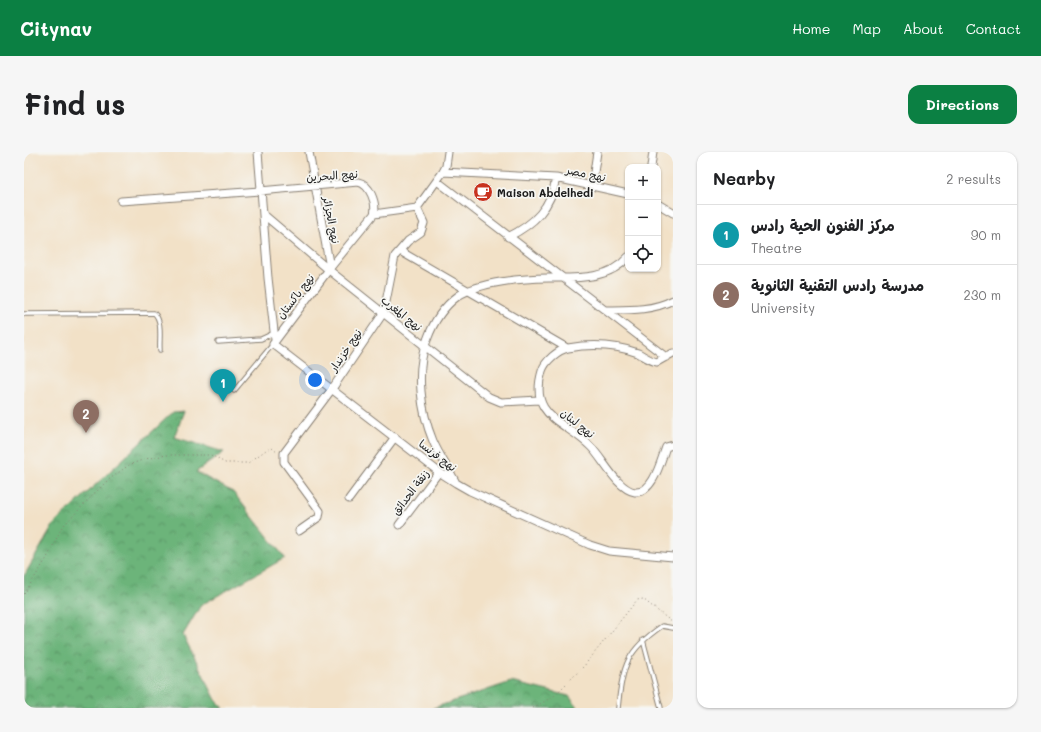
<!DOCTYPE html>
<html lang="en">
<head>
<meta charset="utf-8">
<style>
	:root { --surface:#fff; --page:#f6f6f6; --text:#202124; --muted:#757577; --line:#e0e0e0; --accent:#0b8043 }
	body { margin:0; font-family:Mali,"Playpen Sans Arabic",sans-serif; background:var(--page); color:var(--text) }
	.controls { position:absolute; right:12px; top:12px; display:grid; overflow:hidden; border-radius:8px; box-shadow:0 1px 3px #0004 }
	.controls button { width:36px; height:36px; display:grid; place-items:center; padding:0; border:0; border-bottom:1px solid var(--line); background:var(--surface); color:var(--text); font:20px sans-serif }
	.you { position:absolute; left:291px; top:228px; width:14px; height:14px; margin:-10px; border:3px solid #fff; border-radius:50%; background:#1a73e8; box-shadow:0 0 0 6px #1a73e833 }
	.badge { display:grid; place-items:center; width:26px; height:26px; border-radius:50%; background:var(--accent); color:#fff; font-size:13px; font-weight:700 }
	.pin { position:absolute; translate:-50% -33px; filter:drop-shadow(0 1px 2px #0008) }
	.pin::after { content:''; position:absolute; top:21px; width:14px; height:12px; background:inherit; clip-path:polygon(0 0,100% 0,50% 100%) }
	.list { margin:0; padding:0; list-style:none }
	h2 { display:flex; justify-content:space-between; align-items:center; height:52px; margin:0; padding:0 16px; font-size:17px }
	h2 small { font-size:13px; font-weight:400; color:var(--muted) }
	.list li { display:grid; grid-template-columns:26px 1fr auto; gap:12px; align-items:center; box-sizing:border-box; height:60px; padding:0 16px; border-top:1px solid var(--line) }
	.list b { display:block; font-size:15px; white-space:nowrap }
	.list p { margin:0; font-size:13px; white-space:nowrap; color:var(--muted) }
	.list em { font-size:13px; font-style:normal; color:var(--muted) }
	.icon { flex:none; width:22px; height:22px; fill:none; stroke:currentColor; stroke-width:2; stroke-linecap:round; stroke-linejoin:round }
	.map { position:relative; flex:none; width:649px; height:556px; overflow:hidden; border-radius:12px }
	header { display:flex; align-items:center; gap:24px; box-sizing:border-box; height:56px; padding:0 20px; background:var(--accent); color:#fff }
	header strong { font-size:19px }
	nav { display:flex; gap:22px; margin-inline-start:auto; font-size:14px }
	.intro { display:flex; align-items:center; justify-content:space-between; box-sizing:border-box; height:96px; padding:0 24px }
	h1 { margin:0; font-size:28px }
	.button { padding:10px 18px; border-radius:12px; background:var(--accent); color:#fff; font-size:14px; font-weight:700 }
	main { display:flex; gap:24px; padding:0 24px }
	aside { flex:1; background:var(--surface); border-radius:12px; box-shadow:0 1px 3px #0004 }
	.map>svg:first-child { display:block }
	.forest { fill:url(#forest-crowns); stroke:#44684b }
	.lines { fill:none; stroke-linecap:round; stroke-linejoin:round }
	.lane-casing { stroke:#877e72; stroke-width:5.5 }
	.street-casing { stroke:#877e72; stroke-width:9 }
	.path { stroke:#877e72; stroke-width:1; stroke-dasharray:1 3; stroke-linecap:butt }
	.lane { stroke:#fff; stroke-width:3.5 }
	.street { stroke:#fff; stroke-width:7 }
	.labels { text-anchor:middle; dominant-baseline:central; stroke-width:3.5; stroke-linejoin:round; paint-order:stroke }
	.street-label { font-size:11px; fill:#1c1c1c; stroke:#f6f6f2 }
	.poi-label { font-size:11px; font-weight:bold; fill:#1c1c1c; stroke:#f6f6f2; text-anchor:start }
</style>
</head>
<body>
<header>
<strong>Citynav</strong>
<nav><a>Home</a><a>Map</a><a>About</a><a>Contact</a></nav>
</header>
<div class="intro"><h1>Find us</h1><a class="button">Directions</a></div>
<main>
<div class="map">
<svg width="649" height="556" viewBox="0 0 649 556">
	<defs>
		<pattern id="forest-crowns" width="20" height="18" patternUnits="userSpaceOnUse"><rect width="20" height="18" fill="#6cb47a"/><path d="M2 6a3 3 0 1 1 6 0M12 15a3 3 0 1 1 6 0" fill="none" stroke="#589263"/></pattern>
	</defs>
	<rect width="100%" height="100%" fill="#f6f6f2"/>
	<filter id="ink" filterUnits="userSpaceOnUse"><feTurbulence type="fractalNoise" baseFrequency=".025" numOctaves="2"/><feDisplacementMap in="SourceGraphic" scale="8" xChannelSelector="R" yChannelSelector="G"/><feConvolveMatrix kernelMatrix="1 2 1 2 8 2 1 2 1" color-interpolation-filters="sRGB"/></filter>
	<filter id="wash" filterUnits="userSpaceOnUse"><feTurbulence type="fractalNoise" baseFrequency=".012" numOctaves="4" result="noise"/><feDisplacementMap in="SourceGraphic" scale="16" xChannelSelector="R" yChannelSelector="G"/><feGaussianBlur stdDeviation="0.9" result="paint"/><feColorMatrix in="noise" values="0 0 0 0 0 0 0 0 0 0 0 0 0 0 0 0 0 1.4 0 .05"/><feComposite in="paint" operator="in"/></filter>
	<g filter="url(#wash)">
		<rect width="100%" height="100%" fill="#f2e1c7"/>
		<path class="forest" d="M160 259 150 285 200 300 172 320 209 340 261 406 177 453 159 483 192 548 200 556H0V424L30 372 149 260Z
			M487 530 545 544 554 556H409Z"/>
	</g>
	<g filter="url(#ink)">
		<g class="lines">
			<g class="lane-casing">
				<path id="lane" d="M0 162 130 161C139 169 135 187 136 198
					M194 190 237 187 250 181
					M210 239 249 192
					M619 488 637 556
					M594 556C598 514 603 498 638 474L649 476"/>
			</g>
			<g class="street-casing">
				<path id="street" d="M234 0 244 126 251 188
					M285 0 306 116
					M627 15 629 0
					M419 20 532 26 604 42
					M413 29 642 205
					M568 34 573 0
					M97 49 236 39 334 30C346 32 353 52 350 62L393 56 419 20 422 14 424 0
					M634 52 649 61
					M239 62 305 118 465 245 477 250 515 248
					M350 62 306 116 249 192 415 320 432 331 446 339 566 393 585 399 649 405
					M484 85C510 72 527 56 532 26
					M376 99 543 196
					M582 158C605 158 628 159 649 148
					M649 201 633 210C626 209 620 204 614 201 592 193 567 192 544 196 534 198 521 209 518 219 504 266 542 269 567 295 579 307 593 337 611 340 629 342 637 308 642 295L649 293
					M431 329C424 316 415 303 409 289 397 260 391 219 403 188 409 171 419 155 434 144 455 130 500 126 525 126 552 126 585 128 604 105
					M325 347 371 285
					M375 373 415 320
					M275 379 295 365 296 359 260 310V301L308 237 360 160 371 104 384 89 397 80 400 71 393 56"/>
			</g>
			<path class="path" d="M0 442 23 406 38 375 83 329 105 313 121 307 142 303H187L201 311H224L242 298 248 296 254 301
				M509 556 530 544 560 514 613 448 619 447 649 471"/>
			<use href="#lane" class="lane"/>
			<use href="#street" class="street"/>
		</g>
	</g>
	<defs>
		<g id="cafe-disc" transform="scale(1)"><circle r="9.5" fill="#c8321e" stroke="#f6f6f2"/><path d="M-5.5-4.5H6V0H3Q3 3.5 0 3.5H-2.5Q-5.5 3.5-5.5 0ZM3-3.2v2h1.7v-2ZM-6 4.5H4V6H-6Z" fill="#fff"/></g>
	</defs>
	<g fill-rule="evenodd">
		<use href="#cafe-disc" x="459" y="40"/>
	</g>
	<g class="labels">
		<g class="street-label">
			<text transform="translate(562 21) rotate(12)">نهج مصر</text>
			<text transform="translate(308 23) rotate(-4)">نهج البحرين</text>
			<text transform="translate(308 68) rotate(79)">نهج الجزائر</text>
			<text transform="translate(271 144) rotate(-52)">نهج باكستان</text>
			<text transform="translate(378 161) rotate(39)">نهج المغرب</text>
			<text transform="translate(321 198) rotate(-56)">نهج خزندار</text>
			<text transform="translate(554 271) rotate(38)">نهج لبنان</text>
			<text transform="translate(414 303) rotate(37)">نهج فرنسا</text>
			<text transform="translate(386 340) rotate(-53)">زنقة الحدائق</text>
		</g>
		<g class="poi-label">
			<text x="473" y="40">Maison Abdelhedi</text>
		</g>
	</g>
</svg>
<div class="controls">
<button>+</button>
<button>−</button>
<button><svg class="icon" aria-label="locate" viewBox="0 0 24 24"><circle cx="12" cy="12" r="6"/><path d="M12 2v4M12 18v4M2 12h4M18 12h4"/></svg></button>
</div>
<div class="you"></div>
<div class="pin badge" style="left:199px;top:250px;background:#0f9aa8">1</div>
<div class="pin badge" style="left:62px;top:281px;background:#8d6e63">2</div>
</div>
<aside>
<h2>Nearby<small>2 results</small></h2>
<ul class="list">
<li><span class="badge" style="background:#0f9aa8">1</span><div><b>مركز الفنون الحية رادس</b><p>Theatre</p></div><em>90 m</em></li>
<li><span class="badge" style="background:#8d6e63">2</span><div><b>مدرسة رادس التقنية الثانوية</b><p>University</p></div><em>230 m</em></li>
</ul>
</aside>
</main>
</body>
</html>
